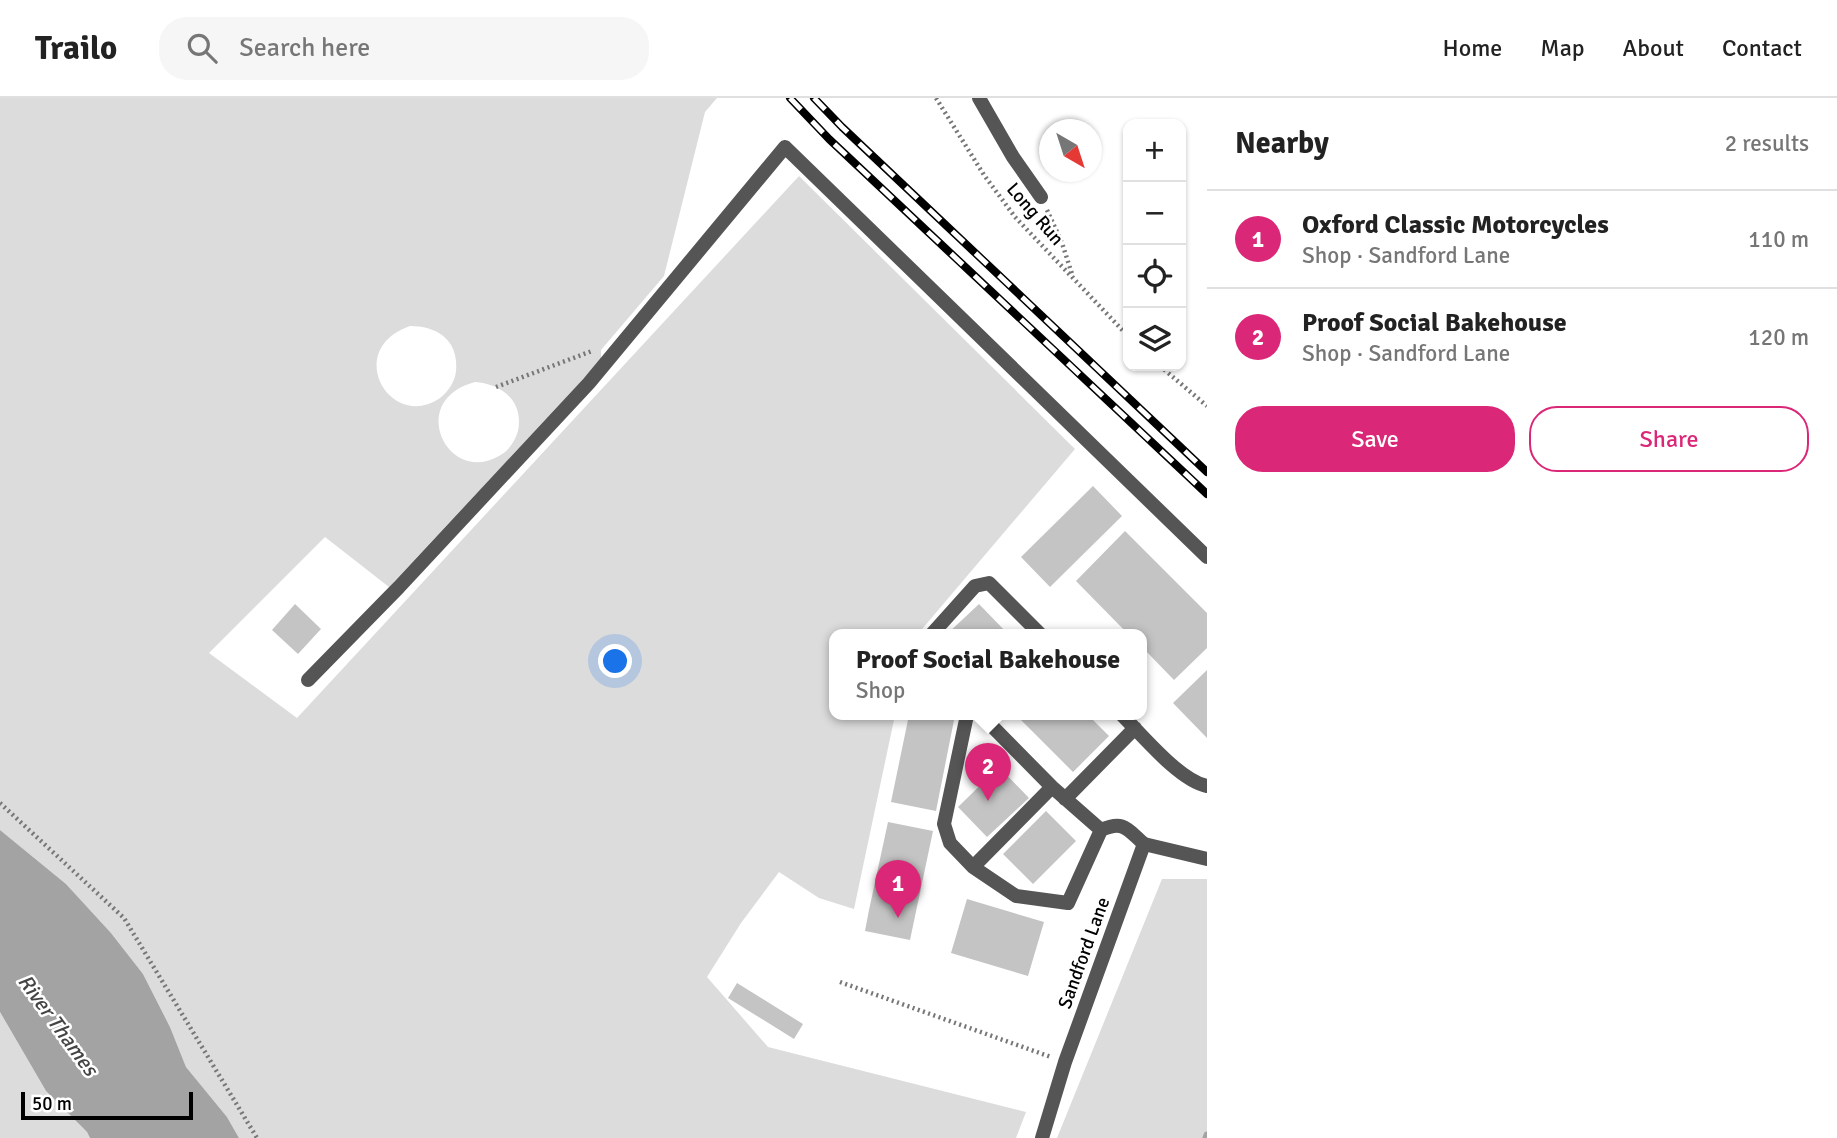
<!DOCTYPE html>
<html lang="en">
<head>
<meta charset="utf-8">
<style>
	:root { --surface:#fff; --page:#f6f6f6; --text:#222; --muted:#767676; --line:#e0e0e0; --accent:#db2777 }
	body { margin:0; font-family:Signika,sans-serif; background:var(--page); color:var(--text) }
	.controls { position:absolute; right:21px; top:21px; display:grid; overflow:hidden; border-radius:14px; box-shadow:0 2px 5px #0004 }
	.controls button { width:63px; height:63px; display:grid; place-items:center; padding:0; border:0; border-bottom:2px solid var(--line); background:var(--surface); color:var(--text); font:35px sans-serif }
	.compass { position:absolute; left:1039px; top:21px; width:63px; height:63px; border-radius:50%; background:var(--surface); box-shadow:0 2px 5px #0004; rotate:141deg }
	.scale { position:absolute; left:21px; bottom:18px; width:172px; box-sizing:border-box; padding-left:7px; border:4px solid #000; border-top:0; font-size:19px; line-height:24px; white-space:nowrap; color:#000; -webkit-text-stroke:5px #fff; paint-order:stroke }
	.you { position:absolute; left:616px; top:564px; width:24px; height:24px; margin:-18px; border:5px solid #fff; border-radius:50%; background:#1a73e8; box-shadow:0 0 0 10px #1a73e833 }
	.badge { display:grid; place-items:center; width:46px; height:46px; border-radius:50%; background:var(--accent); color:#fff; font-size:23px; font-weight:700 }
	.pin { position:absolute; translate:-50% -58px; filter:drop-shadow(0 2px 4px #0008) }
	.pin::after { content:''; position:absolute; top:37px; width:24px; height:21px; background:inherit; clip-path:polygon(0 0,100% 0,50% 100%) }
	.popup { position:absolute; left:829px; top:531px; width:318px; height:91px; box-sizing:border-box; display:grid; place-content:center; border-radius:14px; background:var(--surface); filter:drop-shadow(0 2px 5px #0005); font-size:23px; white-space:nowrap; color:var(--muted) }
	.popup b { font-size:26px; color:var(--text) }
	.popup::after { content:''; position:absolute; left:50%; top:100%; margin-left:-14px; border:14px solid transparent; border-top-color:var(--surface) }
	.list { margin:0; padding:0; list-style:none }
	h2 { display:flex; justify-content:space-between; align-items:center; height:91px; margin:0; padding:0 28px; font-size:30px }
	h2 small { font-size:23px; font-weight:400; color:var(--muted) }
	.list li { display:grid; grid-template-columns:46px 1fr auto; gap:21px; align-items:center; box-sizing:border-box; height:98px; padding:0 28px; border-top:2px solid var(--line) }
	.list b { display:block; font-size:26px; white-space:nowrap }
	.list p { margin:0; font-size:23px; white-space:nowrap; color:var(--muted) }
	.list em { font-size:23px; font-style:normal; color:var(--muted) }
	.actions { display:flex; gap:14px; padding:21px 28px }
	.actions a { flex:1; padding:16px 0; border:2px solid var(--accent); border-radius:28px; text-align:center; font-size:24px; color:var(--accent) }
	.actions .main { background:var(--accent); color:#fff }
	.icon { flex:none; width:38px; height:38px; fill:none; stroke:currentColor; stroke-width:2; stroke-linecap:round; stroke-linejoin:round }
	.map { position:relative; flex:none; width:1207px; height:1040px; overflow:hidden }
	header { display:flex; align-items:center; gap:42px; box-sizing:border-box; height:98px; padding:0 35px; background:var(--surface); border-bottom:2px solid var(--line) }
	header strong { font-size:33px }
	nav { display:flex; gap:38px; margin-inline-start:auto; font-size:24px }
	.search { width:490px; height:63px; background:var(--page); display:flex; align-items:center; gap:18px; box-sizing:border-box; padding:0 24px; border-radius:28px; color:var(--muted); font-size:26px }
	main { display:flex }
	aside { flex:1; background:var(--surface) }
	.map>svg:first-child { display:block }
	.green { fill:#dcdcdc; fill-rule:evenodd }
	.water { fill:#a3a3a3 }
	.lines { fill:none; stroke-linecap:round; stroke-linejoin:round }
	.stream { stroke:#a3a3a3; stroke-width:7 }
	.building { fill:#c4c4c4 }
	.path { stroke:#777; stroke-width:4.5; stroke-dasharray:2 3.5; stroke-linecap:butt }
	.service { stroke:#555; stroke-width:14 }
	.minor { stroke:#555; stroke-width:14 }
	.rail-casing { stroke:#000; stroke-width:8 }
	.rail { stroke:#fff; stroke-width:5; stroke-dasharray:16; stroke-linecap:butt }
	.labels { text-anchor:middle; dominant-baseline:central; stroke-width:5; stroke-linejoin:round; paint-order:stroke }
	.street-label { font-size:19px; fill:#000; stroke:#fff }
	.water-label { font-size:21px; font-style:italic; fill:#444; stroke:#fff }
</style>
</head>
<body>
<header>
<strong>Trailo</strong>
<div class="search"><svg class="icon" aria-label="search" viewBox="0 0 24 24"><circle cx="10" cy="10" r="6"/><path d="M15 15l6 6"/></svg>Search here</div>
<nav><a>Home</a><a>Map</a><a>About</a><a>Contact</a></nav>
</header>
<main>
<div class="map">
<svg width="1207" height="1040" viewBox="0 0 1207 1040">
	<rect width="100%" height="100%" fill="#fff"/>
	<path class="green" d="M0 0H717L705 14 664 178 601 252V262L389 489 325 439 209 555 297 620 799 78 1075 351 917 537H834V617H895L854 811 819 800 779 774 741 825 707 879 768 949 1026 1014 1016 1040H239L227 1019 186 969 170 929 143 876 111 835 66 786 0 732ZM410 228C437 228 459 242 456 273 455 283 449 293 440 300 391 334 342 252 410 228ZM475 284C502 286 524 303 518 333 515 343 509 353 499 358 447 388 406 302 475 284Z
		M1162 781H1207V1040H1057Z
		M0 914 46 993 87 1034 90 1040H0Z"/>
	<path class="water" d="M0 732 66 786 111 835 143 876 170 929 186 969 227 1019 239 1040H90L87 1034 46 993 0 914Z"/>
	<g class="lines">
		<path class="stream" d="M1206 1040 1207 1037"/>
	</g>
	<path class="building" d="M1093 388 1122 418 1050 489 1021 459Z
		M1125 433 1207 515V550L1174 582 1142 549V537H1129L1076 483Z
		M295 506 321 531 298 556 272 532Z
		M979 506 1009 537H946Z
		M1207 572V640L1173 605Z
		M909 617H955L936 713 891 704Z
		M1016 617H1088L1109 638 1073 674Z
		M999 669 1029 700 987 739 958 709Z
		M1046 713 1076 743 1033 786 1003 756Z
		M888 724 933 733 910 842 865 833 869 812Z
		M967 801 1044 824 1028 878 951 855Z
		M737 885 803 926 794 941 728 900Z"/>
	<g class="lines">
		<path class="path" d="M936 0 984 77 1015 119 1128 238
			M1047 112 1062 145 1073 179
			M1160 268 1207 308
			M496 289 592 253
			M0 705 124 820 257 1040
			M840 884 1051 959"/>
		<path class="service" d="M931 537 975 488 989 485 1041 537
			M308 582 399 489 589 285 785 49 1207 459
			M967 617 944 726 950 745 973 769 1016 798 1068 805 1101 732
			M981 617 1052 689 1101 732C1124 722 1127 731 1144 746
			M1122 617C1143 638 1180 683 1207 688
			M1065 701 1135 630
			M973 769 1052 689"/>
		<path class="minor" d="M979 0 1013 59 1041 99
			M1042 1040 1065 964 1144 746 1207 761"/>
		<g class="rail-casing">
			<path id="rail" d="M790 0 829 41 1207 396
				M814 0 842 29 1207 374"/>
		</g>
		<use href="#rail" class="rail"/>
	</g>
	<g class="labels">
		<g class="street-label">
			<text transform="translate(1035 116) rotate(49)">Long Run</text>
			<text transform="translate(1084 855) rotate(-70)">Sandford Lane</text>
		</g>
		<g class="water-label">
			<text transform="translate(58 927) rotate(54)">River Thames</text>
		</g>
	</g>
</svg>
<div class="controls">
<button>+</button>
<button>−</button>
<button><svg class="icon" aria-label="locate" viewBox="0 0 24 24"><circle cx="12" cy="12" r="6"/><path d="M12 2v4M12 18v4M2 12h4M18 12h4"/></svg></button>
<button><svg class="icon" aria-label="layers" viewBox="0 0 24 24"><path d="M12 4l9 5-9 5-9-5zM3 14l9 5 9-5"/></svg></button>
</div>
<svg class="compass" viewBox="-18 -18 36 36"><path d="M0-13l5 13h-10z" fill="#e53935"/><path d="M0 13l5-13h-10z" fill="#767676"/></svg>
<div class="scale">50 m</div>
<div class="you"></div>
<div class="pin badge" style="left:898px;top:820px">1</div>
<div class="pin badge" style="left:988px;top:703px">2</div>
<div class="popup"><b>Proof Social Bakehouse</b>Shop</div>
</div>
<aside>
<h2>Nearby<small>2 results</small></h2>
<ul class="list">
<li><span class="badge">1</span><div><b>Oxford Classic Motorcycles</b><p>Shop · Sandford Lane</p></div><em>110 m</em></li>
<li><span class="badge">2</span><div><b>Proof Social Bakehouse</b><p>Shop · Sandford Lane</p></div><em>120 m</em></li>
</ul>
<div class="actions"><a class="main">Save</a><a>Share</a></div>
</aside>
</main>
</body>
</html>
